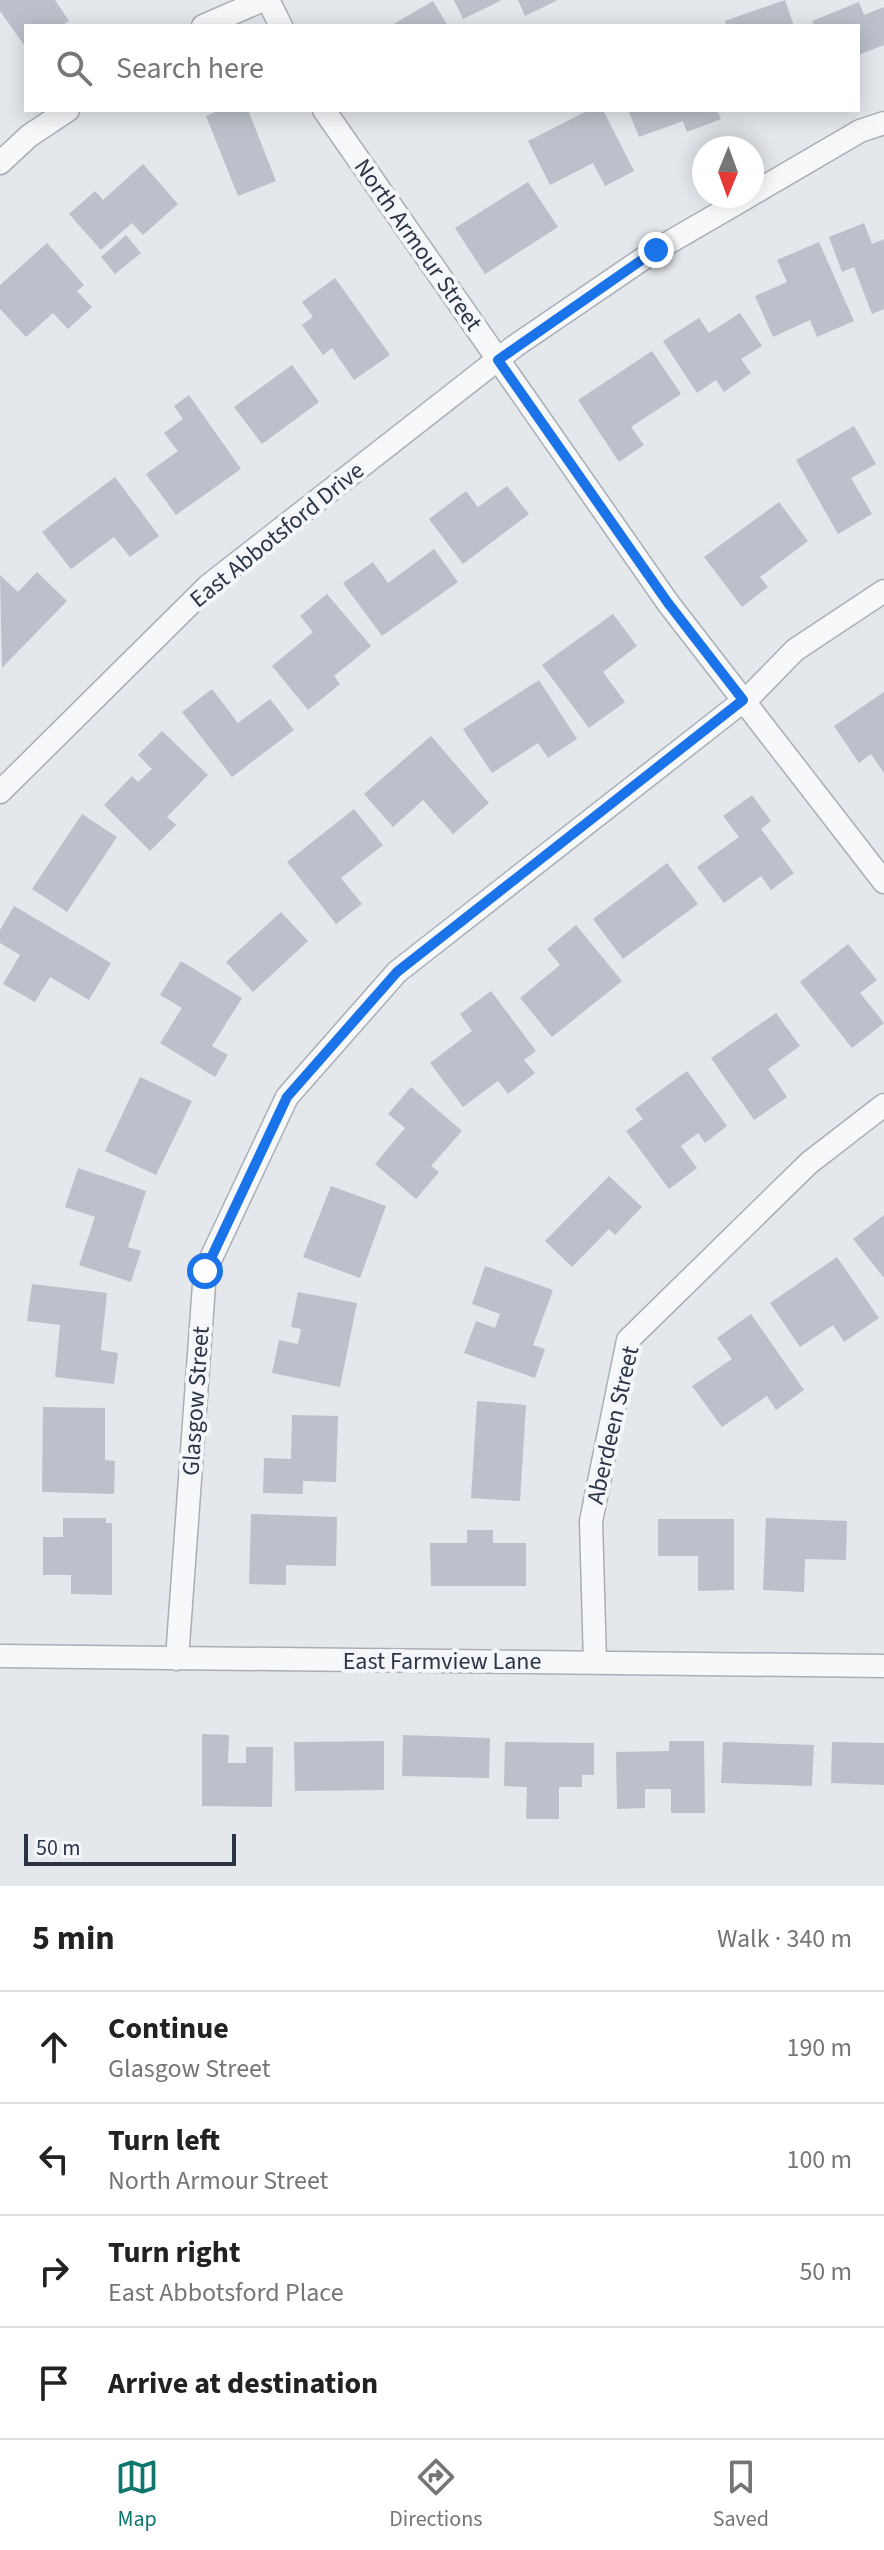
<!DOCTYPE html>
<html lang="en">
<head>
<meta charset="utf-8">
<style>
	:root { --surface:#fff; --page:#f6f6f6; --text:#222; --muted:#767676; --line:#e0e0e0; --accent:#0f766e }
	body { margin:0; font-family:"Source Sans 3",sans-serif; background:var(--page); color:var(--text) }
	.compass { position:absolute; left:692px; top:136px; width:72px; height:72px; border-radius:50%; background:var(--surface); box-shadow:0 4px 20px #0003; rotate:181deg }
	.scale { position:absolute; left:24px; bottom:20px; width:212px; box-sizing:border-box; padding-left:8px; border:4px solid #2b3445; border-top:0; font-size:22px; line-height:28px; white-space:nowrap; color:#2b3445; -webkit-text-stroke:6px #f4f6f9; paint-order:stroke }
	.stop { position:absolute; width:24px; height:24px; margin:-18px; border:6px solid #1a73e8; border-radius:50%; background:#fff }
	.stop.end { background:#1a73e8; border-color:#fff; box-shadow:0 2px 8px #0008 }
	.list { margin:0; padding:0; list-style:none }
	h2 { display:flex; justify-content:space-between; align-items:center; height:104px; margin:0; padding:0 32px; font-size:34px }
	h2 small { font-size:26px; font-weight:400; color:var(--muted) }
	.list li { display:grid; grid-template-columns:52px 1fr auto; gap:24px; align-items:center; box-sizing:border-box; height:112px; padding:0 32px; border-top:2px solid var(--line) }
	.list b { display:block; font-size:30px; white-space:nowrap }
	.list p { margin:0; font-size:26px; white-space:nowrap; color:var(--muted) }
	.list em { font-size:26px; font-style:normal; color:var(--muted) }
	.icon { flex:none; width:44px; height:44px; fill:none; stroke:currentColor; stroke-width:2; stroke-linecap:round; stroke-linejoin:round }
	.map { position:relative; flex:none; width:884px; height:1886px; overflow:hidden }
	.search { position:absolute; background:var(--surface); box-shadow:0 4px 20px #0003; left:24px; right:24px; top:24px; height:88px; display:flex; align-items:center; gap:20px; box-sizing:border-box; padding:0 28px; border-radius:0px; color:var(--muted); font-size:30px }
	.sheet { height:552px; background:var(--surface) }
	nav { display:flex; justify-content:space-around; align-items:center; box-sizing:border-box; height:112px; border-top:2px solid var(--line); background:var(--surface); font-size:22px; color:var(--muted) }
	nav a { display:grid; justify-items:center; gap:4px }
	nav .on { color:var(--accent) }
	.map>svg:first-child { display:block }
	.building { fill:#bbc0ca }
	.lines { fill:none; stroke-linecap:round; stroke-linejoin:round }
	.minor-casing { stroke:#a9aeb7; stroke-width:25 }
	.minor { stroke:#f7f8fa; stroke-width:22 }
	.route { stroke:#1a73e8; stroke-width:10 }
	.labels { text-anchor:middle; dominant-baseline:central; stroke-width:8; stroke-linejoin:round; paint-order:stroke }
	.street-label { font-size:24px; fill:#2b3445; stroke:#f4f6f9 }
</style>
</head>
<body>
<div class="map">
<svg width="884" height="1886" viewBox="0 0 884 1886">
	<rect width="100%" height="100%" fill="#e4e7ec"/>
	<path class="building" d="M0 0H55L69 21 61 26H26V48L0 11Z
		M454 0H502L463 19Z
		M518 0H558L525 16Z
		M785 0 794 26H726L725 21Z
		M433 1 448 26H390Z
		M859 2 864 15 884 7V45L858 55V26H814L812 21Z
		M220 110H248L276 181 238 196 206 116Z
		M589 110H603L634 171 605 186 593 163 550 185 528 141Z
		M628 110H717L721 119 687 132 683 121 639 137Z
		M143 164 178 204 143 235 132 223 101 250 69 214 95 191 103 200Z
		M528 182 558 227 485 274 455 228Z
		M864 223 872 244 884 239V309L872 314 854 267 842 272 829 237Z
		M126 235 141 253 115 274 101 257Z
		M819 242 854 321 817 337 810 320 773 337 755 296 787 282 777 260Z
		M47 243 84 285 77 291 92 307 68 329 53 313 26 337 0 309V285Z
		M335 278 390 355 354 380 332 348 323 355 302 325 313 317 302 302Z
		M740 313 762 346 741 359 751 373 724 392 716 380 697 393 663 341 699 318 709 333Z
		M652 351 681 394 631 427 644 445 619 462 578 400Z
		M292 365 319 402 262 444 234 407Z
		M189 395 241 469 176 515 146 474 178 451 164 433 183 419 174 406Z
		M854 426 876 464 851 478 872 514 838 534 796 460Z
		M115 477 159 536 130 557 114 537 71 569 42 532Z
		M507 486 529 514 463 564 429 519 466 491 478 507Z
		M779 502 808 541 760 577 768 587 742 607 704 557Z
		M434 549 458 582 382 636 343 583 373 562 388 583Z
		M37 572 67 601 2 668 0 575 18 592Z
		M327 594 371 646 334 676 340 684 308 710 272 666 313 632 300 616Z
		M613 614 637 646 603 672 625 702 589 728 542 665Z
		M539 680 577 739 548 758 538 743 492 773 463 729Z
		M212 689 238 723 270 699 294 730 232 777 182 712Z
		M884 692V773L871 754 859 763 834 726Z
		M162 731 208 775 167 817 176 825 150 851 104 805 132 776 138 782 152 769 138 755Z
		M431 736 489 803 453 834 423 800 393 827 364 794Z
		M752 795 771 821 761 829 794 873 771 890 761 876 724 903 697 867 739 837 723 816Z
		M354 809 383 845 341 878 362 904 336 924 287 862Z
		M82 814 117 837 67 912 32 889Z
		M667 863 698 904 623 959 593 919Z
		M14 906 111 963 89 1000 50 977 35 1002 3 984 20 955 0 943V930Z
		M281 912 308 941 253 992 226 962Z
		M576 925 622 981 552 1037 520 998 560 965 547 949Z
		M848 944 877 980 860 993 884 1023 852 1048 800 982Z
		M181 961 242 998 212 1046 228 1055 215 1077 160 1043 182 1008 160 995Z
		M491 991 536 1051 524 1060 535 1073 508 1094 498 1081 463 1107 430 1063 472 1031 460 1014Z
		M776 1013 800 1046 768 1069 787 1097 754 1120 711 1058Z
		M687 1071 727 1126 705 1143 698 1133 681 1146 697 1168 669 1189 626 1131 643 1119 635 1109Z
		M140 1077 192 1101 156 1175 105 1151Z
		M411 1087 462 1131 431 1166 439 1172 416 1199 375 1164 405 1128 388 1114Z
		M78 1168 146 1191 128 1247 141 1251 131 1282 79 1265 95 1217 65 1207Z
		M609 1176 642 1207 615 1235 609 1229 572 1267 545 1241Z
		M331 1186 386 1206 360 1278 303 1257Z
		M884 1215V1278L853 1239Z
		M837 1257 879 1318 844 1342 833 1325 800 1347 770 1303Z
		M485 1266 553 1290 533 1345 545 1349 535 1378 464 1353 476 1321 495 1328 500 1314 472 1304Z
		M32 1284 107 1293 101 1350 118 1353 114 1384 55 1377 60 1325 27 1321Z
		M298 1292 357 1303 340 1387 272 1373 279 1340 298 1344 301 1329 291 1327Z
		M751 1314 804 1390 776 1410 767 1396 722 1427 692 1386 732 1359 717 1338Z
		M477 1401 526 1405 520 1501 471 1498Z
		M43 1407 105 1408V1460L115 1461 114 1494 42 1492Z
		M292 1415 338 1416 336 1482 303 1481V1494L263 1493 264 1458 291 1459Z
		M251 1514 337 1517 336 1566 286 1565V1585L249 1584Z
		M63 1518H106V1523H112V1595L71 1594V1575H43V1537H63Z
		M766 1518 847 1521 846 1560 805 1559 804 1592 763 1590Z
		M658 1519H734V1590L698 1591V1556H658Z
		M467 1530H493V1543H526V1586H431L430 1543H467Z
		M202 1734 229 1735 228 1763H246V1747H273L272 1807 202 1806Z
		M403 1735 490 1738 489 1778 402 1776Z
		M384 1741V1790L295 1791 294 1742Z
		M669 1741H704L705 1813H671V1789H645V1808L617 1809 616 1752 669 1751Z
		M505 1742 594 1743V1775H582V1787H559V1819H526L527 1787 504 1786Z
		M723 1742 814 1745 812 1786 721 1783Z
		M832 1742 884 1743V1785L831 1783Z"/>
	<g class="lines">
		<g class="minor-casing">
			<path id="minor" d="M268 0 281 26
				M203 26 263 0
				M324 110 668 603 884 882
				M0 163 29 136 68 110
				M752 194 860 131 884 123
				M0 792 208 586 515 346 656 250 749 196
				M0 1656 884 1666
				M177 1659 205 1271 287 1097 397 972 752 694 795 650 884 591
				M595 1662 591 1521 628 1340 809 1163 884 1105"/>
		</g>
		<use href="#minor" class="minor"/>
	</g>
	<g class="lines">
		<path class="route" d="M205 1271 287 1097 397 972 743 700 668 603 498 360 656 250"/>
	</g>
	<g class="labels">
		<g class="street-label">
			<text transform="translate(418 245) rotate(55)">North Armour Street</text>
			<text transform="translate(277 535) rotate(-39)">East Abbotsford Drive</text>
			<text transform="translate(196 1401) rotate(-86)">Glasgow Street</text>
			<text transform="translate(613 1425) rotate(-77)">Aberdeen Street</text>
			<text x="442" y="1661">East Farmview Lane</text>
		</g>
	</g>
</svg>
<svg class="compass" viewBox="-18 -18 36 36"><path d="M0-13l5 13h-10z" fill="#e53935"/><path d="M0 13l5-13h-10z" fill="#767676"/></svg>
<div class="scale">50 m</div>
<div class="stop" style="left:205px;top:1271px"></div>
<div class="stop end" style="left:656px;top:250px"></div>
<div class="search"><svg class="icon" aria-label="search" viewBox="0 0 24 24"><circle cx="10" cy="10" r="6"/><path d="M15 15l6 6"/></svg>Search here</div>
</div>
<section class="sheet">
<h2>5 min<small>Walk · 340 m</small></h2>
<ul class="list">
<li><svg class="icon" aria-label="ahead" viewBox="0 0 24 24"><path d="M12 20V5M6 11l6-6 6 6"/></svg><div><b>Continue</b><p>Glasgow Street</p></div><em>190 m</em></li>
<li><svg class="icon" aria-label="left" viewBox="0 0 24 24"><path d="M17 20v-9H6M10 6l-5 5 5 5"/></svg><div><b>Turn left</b><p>North Armour Street</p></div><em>100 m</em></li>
<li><svg class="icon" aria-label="right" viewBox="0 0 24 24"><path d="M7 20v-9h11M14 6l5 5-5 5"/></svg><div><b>Turn right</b><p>East Abbotsford Place</p></div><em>50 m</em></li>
<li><svg class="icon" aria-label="arrive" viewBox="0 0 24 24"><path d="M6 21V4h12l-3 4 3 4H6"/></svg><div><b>Arrive at destination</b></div></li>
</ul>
</section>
<nav>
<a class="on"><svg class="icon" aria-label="map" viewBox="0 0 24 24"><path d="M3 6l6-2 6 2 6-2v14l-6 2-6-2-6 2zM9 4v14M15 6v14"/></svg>Map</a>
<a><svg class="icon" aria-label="directions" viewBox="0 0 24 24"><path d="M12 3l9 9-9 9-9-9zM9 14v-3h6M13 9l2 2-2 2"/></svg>Directions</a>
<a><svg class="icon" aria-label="saved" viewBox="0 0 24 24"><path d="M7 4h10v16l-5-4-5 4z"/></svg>Saved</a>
</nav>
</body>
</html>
